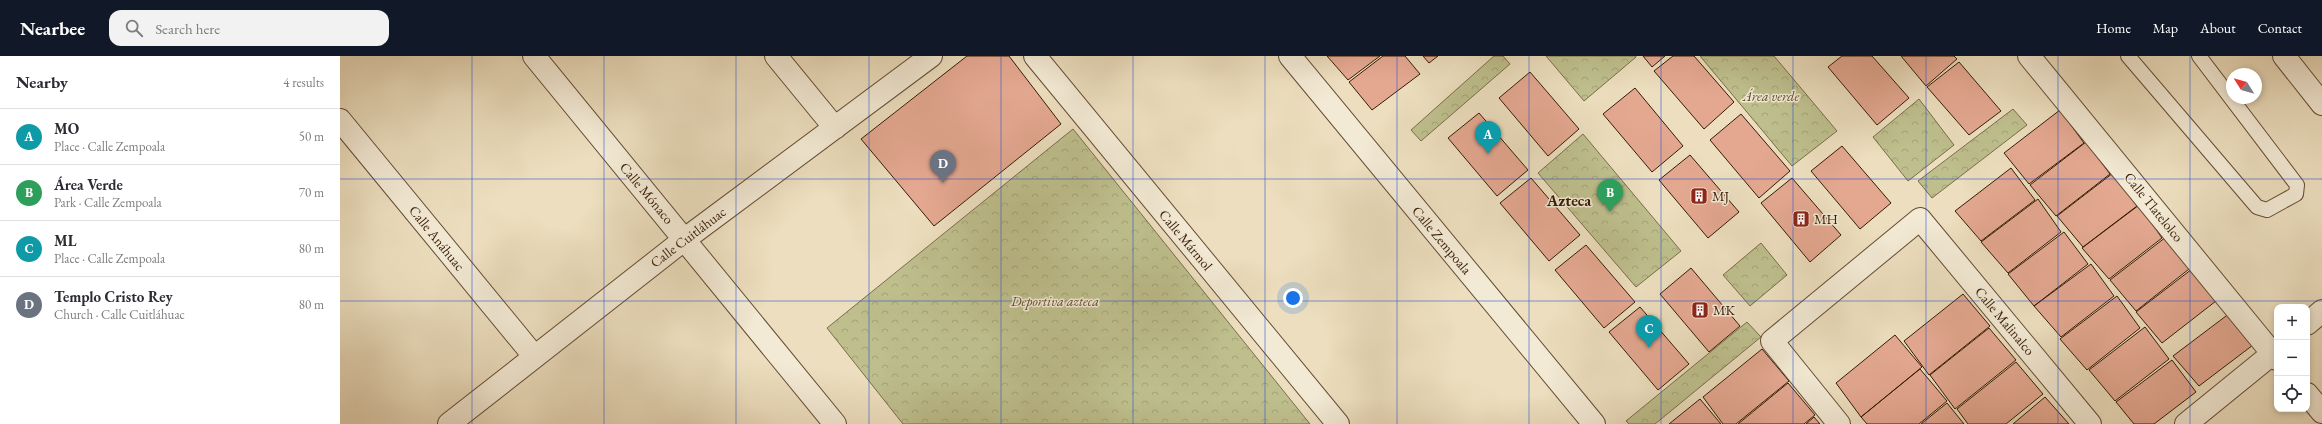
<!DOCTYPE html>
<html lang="en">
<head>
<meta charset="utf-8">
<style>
	:root { --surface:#fff; --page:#f2f2f3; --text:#2b2b33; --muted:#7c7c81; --line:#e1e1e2; --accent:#111827 }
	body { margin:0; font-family:"EB Garamond",serif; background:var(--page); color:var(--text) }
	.controls { position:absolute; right:12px; bottom:12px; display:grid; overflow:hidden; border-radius:8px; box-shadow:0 2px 6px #0003 }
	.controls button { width:36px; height:36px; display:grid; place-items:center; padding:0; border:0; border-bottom:1px solid var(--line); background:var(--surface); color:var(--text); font:20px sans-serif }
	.compass { position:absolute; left:1886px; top:12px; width:36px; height:36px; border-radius:50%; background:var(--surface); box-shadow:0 2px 6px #0003; rotate:307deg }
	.you { position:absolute; left:953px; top:242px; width:14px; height:14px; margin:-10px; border:3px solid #fff; border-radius:50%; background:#1a73e8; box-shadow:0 0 0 6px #1a73e833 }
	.badge { display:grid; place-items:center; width:26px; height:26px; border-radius:50%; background:var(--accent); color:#fff; font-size:13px; font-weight:700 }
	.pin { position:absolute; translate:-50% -33px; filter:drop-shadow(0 1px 2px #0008) }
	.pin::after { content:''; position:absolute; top:21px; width:14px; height:12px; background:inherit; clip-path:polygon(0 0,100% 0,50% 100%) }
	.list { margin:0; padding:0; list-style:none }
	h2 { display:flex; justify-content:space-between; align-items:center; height:52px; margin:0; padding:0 16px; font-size:17px }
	h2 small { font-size:13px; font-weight:400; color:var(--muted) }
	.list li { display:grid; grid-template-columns:26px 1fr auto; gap:12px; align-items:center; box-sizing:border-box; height:56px; padding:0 16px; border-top:1px solid var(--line) }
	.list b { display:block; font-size:15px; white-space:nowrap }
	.list p { margin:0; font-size:13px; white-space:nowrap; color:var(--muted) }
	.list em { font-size:13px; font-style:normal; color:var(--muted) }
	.icon { flex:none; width:22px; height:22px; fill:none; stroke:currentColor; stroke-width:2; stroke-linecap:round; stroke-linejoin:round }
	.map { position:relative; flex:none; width:1982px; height:368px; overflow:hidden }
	header { display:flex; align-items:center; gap:24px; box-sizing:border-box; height:56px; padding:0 20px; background:var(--accent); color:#fff }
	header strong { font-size:19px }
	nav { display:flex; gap:22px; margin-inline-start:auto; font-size:14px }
	.search { width:280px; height:36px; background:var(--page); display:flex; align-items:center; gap:10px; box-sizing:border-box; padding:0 14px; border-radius:12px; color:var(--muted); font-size:15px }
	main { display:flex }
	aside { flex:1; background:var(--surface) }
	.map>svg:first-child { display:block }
	.park { fill:url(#park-crowns); stroke:#7a6d49 }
	.building { fill:#e4a891; stroke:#361b05 }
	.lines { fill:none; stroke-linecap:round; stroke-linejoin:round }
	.lane-casing { stroke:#644c33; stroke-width:16 }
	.street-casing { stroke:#644c33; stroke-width:24 }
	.lane { stroke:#f3ead5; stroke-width:14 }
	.street { stroke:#f3ead5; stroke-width:22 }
	.grid { fill:none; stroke:#1d4ed8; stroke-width:1; stroke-opacity:0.55 }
	.labels { text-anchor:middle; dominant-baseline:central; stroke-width:3; stroke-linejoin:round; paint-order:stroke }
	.park-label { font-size:14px; font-style:italic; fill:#5f4c2e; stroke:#f3ead5 }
	.street-label { font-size:14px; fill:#361b05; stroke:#f3ead5 }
	.poi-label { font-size:14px; fill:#361b05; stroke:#f3ead5; text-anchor:start }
	.quarter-label { font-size:16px; font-weight:bold; fill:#361b05; stroke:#f3ead5 }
</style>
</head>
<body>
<header>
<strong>Nearbee</strong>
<div class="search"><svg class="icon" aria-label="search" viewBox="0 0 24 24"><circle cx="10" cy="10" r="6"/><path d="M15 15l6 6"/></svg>Search here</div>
<nav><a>Home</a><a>Map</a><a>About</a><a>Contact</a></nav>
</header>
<main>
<aside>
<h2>Nearby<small>4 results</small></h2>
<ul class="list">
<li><span class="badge" style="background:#0f9aa8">A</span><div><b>MO</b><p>Place · Calle Zempoala</p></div><em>50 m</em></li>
<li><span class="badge" style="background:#2e9e5b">B</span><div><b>Área Verde</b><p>Park · Calle Zempoala</p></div><em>70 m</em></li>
<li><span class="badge" style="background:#0f9aa8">C</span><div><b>ML</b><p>Place · Calle Zempoala</p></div><em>80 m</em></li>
<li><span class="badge" style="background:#6b7280">D</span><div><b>Templo Cristo Rey</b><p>Church · Calle Cuitláhuac</p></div><em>80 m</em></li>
</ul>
</aside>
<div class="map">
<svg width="1982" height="368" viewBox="0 0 1982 368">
	<defs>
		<pattern id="park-crowns" width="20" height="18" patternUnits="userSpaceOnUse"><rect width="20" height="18" fill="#bebf8d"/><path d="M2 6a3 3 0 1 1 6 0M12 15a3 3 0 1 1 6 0" fill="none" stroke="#a4a478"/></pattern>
	</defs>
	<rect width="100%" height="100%" fill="#ecdebe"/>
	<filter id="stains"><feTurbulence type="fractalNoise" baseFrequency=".005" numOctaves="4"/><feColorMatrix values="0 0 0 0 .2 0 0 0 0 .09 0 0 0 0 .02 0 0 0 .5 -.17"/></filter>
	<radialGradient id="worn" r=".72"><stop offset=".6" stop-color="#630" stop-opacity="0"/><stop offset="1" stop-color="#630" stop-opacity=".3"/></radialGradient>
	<path class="park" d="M1154 0H1163L1170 8 1081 85 1071 74Z
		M1206 0H1296V1L1244 45Z
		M1360 0H1434L1497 75 1452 110Z
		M1579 43 1614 89 1568 125 1533 81Z
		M1673 53 1687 69 1592 142 1578 125Z
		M733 73 970 368H563L487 272Z
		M1243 78 1341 195 1296 231 1198 117Z
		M1421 187 1447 219 1410 250 1383 219Z
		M1407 266 1421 281 1315 368H1289L1286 365Z"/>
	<path class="building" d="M627 0H669L721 68 594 170 521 83Z
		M987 0H1040L1008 24Z
		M1043 0H1065L1080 18 1032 54 1009 26Z
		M1083 0H1098L1089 7Z
		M1303 0H1325L1312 11Z
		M1333 0H1354L1394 46 1364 73 1314 15Z
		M1502 0H1532L1569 42 1537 69 1488 11Z
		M1561 0H1614L1617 3 1586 30Z
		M1619 6 1661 55 1629 79 1587 31Z
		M1190 16 1239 73 1208 100 1159 42Z
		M1295 32 1343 90 1312 116 1263 58Z
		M1720 54 1744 87 1689 128 1664 97Z
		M1139 57 1188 114 1157 140 1108 82Z
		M1401 58 1450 115 1419 142 1370 84Z
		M1746 86 1770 118 1716 160 1690 129Z
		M1502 90 1551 147 1520 173 1471 115Z
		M1350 99 1399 156 1368 182 1319 124Z
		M1671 112 1695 144 1641 185 1615 155Z
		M1773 117 1797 150 1743 191 1717 160Z
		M1191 122 1240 179 1209 205 1160 147Z
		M1452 122 1501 179 1470 206 1421 147Z
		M1698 143 1721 176 1668 217 1641 186Z
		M1799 149 1822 182 1769 223 1742 192Z
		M1724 176 1748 208 1694 250 1668 218Z
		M1826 181 1849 213 1796 255 1770 224Z
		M1246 189 1295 246 1264 272 1215 214Z
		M1751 208 1774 240 1721 281 1694 250Z
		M1351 212 1400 270 1369 296 1320 238Z
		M1852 213 1876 245 1822 287 1796 256Z
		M1623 238 1650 270 1589 319 1564 285Z
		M1777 240 1800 272 1747 314 1720 283Z
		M1300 251 1349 308 1318 334 1269 276Z
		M1890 257 1913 289 1859 330 1833 300Z
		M1805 271 1829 303 1775 345 1749 314Z
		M1649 272 1676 304 1615 353 1590 319Z
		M1555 279 1582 311 1521 361 1496 327Z
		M1422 293 1449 325 1396 368H1383L1363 341Z
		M1832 304 1856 336 1814 368H1794L1776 346Z
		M1676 306 1703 338 1666 368H1628L1617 353Z
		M1580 313 1607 345 1579 368H1527L1521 361Z
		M1448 327 1475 359 1464 368H1398Z
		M1705 341 1729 368H1673Z
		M1360 343 1381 368H1329Z
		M1607 347 1624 368H1581Z
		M1474 361 1480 368H1466Z"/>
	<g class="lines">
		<g class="lane-casing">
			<path id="lane" d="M1788 0 1917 151 1927 154 1956 138 1957 129 1859 0"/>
		</g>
		<g class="street-casing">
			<path id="street" d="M194 0 495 368
				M436 0 495 72
				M695 0 998 368
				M950 0 1254 368
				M1689 0 1937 303
				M1944 0 1982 48
				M0 64 194 300
				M1967 268 1982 255
				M1967 338 1982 356
				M109 368 345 183 591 0
				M1499 368 1432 285 1580 163 1750 368
				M1846 368 1937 294"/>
		</g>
		<use href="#lane" class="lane"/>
		<use href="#street" class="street"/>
	</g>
	<path class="grid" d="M132 0V368M264 0V368M396 0V368M529 0V368M661 0V368M793 0V368M925 0V368M1057 0V368M1189 0V368M1321 0V368M1453 0V368M1586 0V368M1718 0V368M1850 0V368M0 123H1982M0 245H1982"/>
	<defs>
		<g id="building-square" transform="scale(0.9)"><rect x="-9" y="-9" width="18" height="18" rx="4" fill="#8f2418" stroke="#f3ead5"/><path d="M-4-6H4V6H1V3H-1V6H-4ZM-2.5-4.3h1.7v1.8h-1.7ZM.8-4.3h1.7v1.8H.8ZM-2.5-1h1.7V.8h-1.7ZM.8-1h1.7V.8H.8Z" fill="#fff"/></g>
	</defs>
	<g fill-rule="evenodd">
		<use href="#building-square" x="1359" y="140"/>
		<use href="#building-square" x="1461" y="163"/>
		<use href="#building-square" x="1360" y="254"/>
	</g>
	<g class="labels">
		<g class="park-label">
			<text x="1431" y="40">Área verde</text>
			<text x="715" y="245">Deportiva azteca</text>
		</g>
		<g class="street-label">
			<text transform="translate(307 137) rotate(50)">Calle Mónaco</text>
			<text transform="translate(1814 151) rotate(51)">Calle Tlatelolco</text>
			<text transform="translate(348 181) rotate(-37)">Calle Cuitláhuac</text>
			<text transform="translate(97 182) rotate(51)">Calle Anáhuac</text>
			<text transform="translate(846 184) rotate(50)">Calle Mármol</text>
			<text transform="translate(1102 184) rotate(50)">Calle Zempoala</text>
			<text transform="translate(1665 265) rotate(50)">Calle Malinalco</text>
		</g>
		<g class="poi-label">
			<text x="1372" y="140">MJ</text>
			<text x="1474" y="163">MH</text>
			<text x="1373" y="254">MK</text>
		</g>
		<g class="quarter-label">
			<text x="1229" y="144">Azteca</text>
		</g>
	</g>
	<rect width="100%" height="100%" filter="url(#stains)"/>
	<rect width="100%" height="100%" fill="url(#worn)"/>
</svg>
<div class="controls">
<button>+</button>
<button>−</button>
<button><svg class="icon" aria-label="locate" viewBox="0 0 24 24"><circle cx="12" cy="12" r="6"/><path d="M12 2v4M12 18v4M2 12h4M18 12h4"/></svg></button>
</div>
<svg class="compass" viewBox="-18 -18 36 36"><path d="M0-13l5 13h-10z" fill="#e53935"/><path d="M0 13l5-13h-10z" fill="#7c7c81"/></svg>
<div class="you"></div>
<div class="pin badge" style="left:1148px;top:98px;background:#0f9aa8">A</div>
<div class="pin badge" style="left:1270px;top:156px;background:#2e9e5b">B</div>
<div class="pin badge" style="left:1309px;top:292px;background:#0f9aa8">C</div>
<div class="pin badge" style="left:603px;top:127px;background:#6b7280">D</div>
</div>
</main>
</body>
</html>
